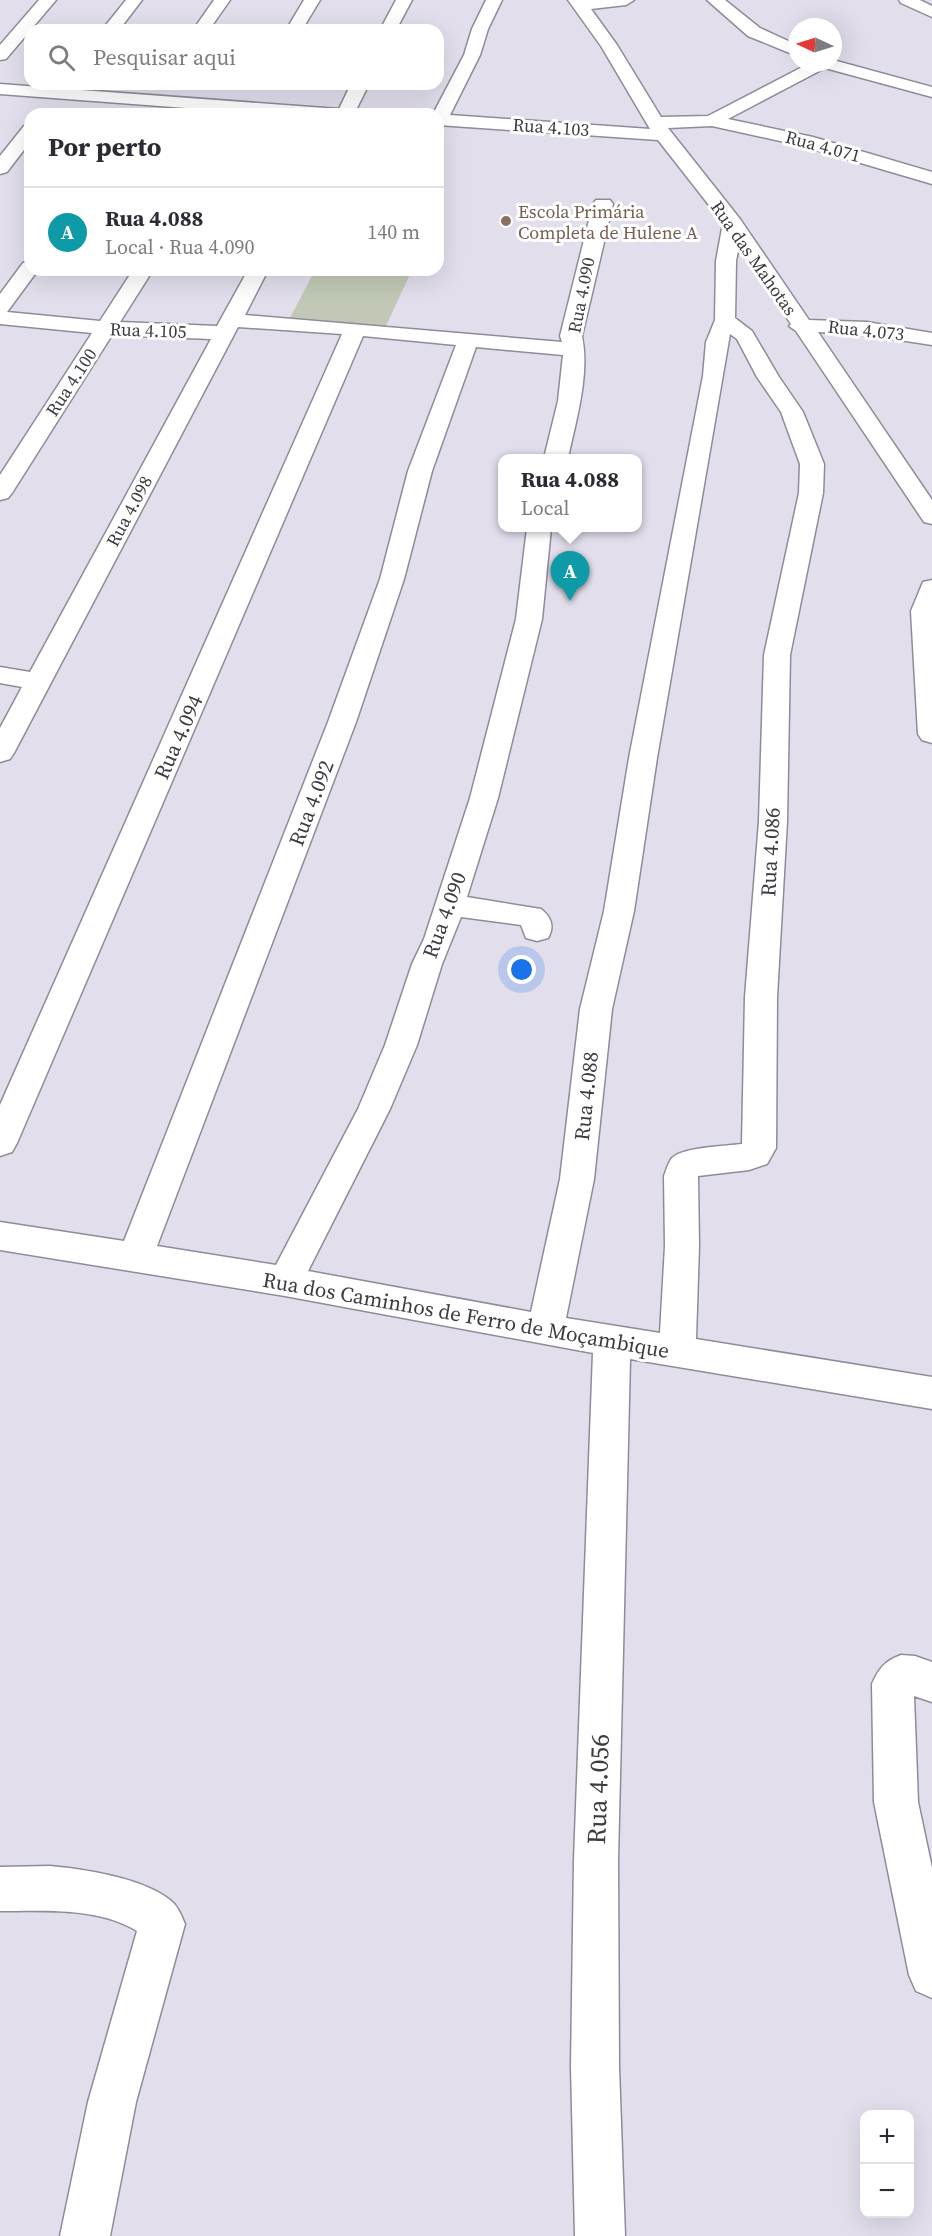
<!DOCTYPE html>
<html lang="pt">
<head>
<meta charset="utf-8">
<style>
	:root { --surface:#fff; --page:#f2f2f3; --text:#2b2b33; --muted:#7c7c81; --line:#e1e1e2; --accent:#b45309 }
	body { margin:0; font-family:"Source Serif 4",serif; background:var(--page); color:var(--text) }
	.controls { position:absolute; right:18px; bottom:18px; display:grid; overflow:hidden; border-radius:12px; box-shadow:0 6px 24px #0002 }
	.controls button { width:54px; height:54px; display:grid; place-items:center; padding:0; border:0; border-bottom:2px solid var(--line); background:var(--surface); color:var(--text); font:30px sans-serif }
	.compass { position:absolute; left:788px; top:18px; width:54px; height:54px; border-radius:50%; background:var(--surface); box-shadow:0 6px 24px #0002; rotate:274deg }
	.you { position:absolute; left:522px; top:970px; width:21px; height:21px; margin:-15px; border:4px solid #fff; border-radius:50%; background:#1a73e8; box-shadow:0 0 0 9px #1a73e833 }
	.badge { display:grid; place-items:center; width:39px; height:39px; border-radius:50%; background:var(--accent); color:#fff; font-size:20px; font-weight:700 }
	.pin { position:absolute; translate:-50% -50px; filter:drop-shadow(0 2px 3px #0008) }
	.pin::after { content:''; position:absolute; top:32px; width:21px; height:18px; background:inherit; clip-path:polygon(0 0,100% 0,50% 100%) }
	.popup { position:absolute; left:498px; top:454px; width:144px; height:78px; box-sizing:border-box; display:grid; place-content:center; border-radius:12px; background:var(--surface); filter:drop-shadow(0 2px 4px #0005); font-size:20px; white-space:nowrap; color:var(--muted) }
	.popup b { font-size:22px; color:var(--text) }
	.popup::after { content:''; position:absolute; left:50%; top:100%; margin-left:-12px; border:12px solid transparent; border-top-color:var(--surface) }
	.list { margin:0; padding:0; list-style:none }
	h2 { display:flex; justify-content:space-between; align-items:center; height:78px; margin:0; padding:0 24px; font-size:26px }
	h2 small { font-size:20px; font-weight:400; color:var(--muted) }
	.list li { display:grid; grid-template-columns:39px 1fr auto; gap:18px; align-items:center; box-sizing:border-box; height:90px; padding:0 24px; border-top:2px solid var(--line) }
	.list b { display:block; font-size:22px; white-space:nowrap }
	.list p { margin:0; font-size:20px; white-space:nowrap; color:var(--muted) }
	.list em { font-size:20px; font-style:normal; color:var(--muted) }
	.icon { flex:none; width:33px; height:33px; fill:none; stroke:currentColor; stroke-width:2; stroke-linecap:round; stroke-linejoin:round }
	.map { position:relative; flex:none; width:932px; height:2236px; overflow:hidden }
	.search { position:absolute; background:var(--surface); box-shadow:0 6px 24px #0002; left:24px; top:24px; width:420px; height:66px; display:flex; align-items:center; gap:15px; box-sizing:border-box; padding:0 21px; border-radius:18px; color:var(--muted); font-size:22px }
	.panel { position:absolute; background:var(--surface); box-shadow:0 6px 24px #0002; left:24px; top:108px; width:420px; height:168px; border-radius:18px }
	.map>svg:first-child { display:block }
	.green { fill:#c1c9b6 }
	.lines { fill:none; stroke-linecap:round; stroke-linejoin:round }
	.minor-casing { stroke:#8f8b98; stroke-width:3 }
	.minor { fill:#fff; fill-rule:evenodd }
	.education-dot { fill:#8d6e63; stroke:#fff; stroke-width:2 }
	.labels { text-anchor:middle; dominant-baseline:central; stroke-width:6; stroke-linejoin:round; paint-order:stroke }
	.far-street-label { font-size:18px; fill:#3c3b40; stroke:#fff }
	.far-education-label { font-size:18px; fill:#785e54; stroke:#fff; text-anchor:start }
	.street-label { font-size:21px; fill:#3c3b40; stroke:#fff }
	.near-street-label { font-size:26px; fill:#3c3b40; stroke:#fff }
</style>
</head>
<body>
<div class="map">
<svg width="932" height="2236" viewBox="0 0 932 2236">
	<rect width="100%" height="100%" fill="#e2deec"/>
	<path class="green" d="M315 270H412L385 328 290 318Z"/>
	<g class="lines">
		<g class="minor-casing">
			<path id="minor" d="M39 0H56L6 59 0 60V45Z
				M126 0H142L119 30H102Z
				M214 0H230L209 30H193Z
				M304 0H320L302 30H286Z
				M396 0H412L396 30H380Z
				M486 0H502L488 29 480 55 450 115 650 129 601 46 568 0H634L626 5 591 9 617 45 661 117 708 116 810 63H833V60L932 87V97L825 68 728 119 813 137 932 172V184L803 146 712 126 668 128 740 219 809 320 867 322 932 333V345L867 335 818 332 932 500V524L924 522 796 331 789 326 791 324 739 246 736 261 735 318 752 331 779 377 803 412 824 464 823 493 790 655 787 821 777 997 776 1148 767 1164 749 1170 698 1176 699 1246 696 1339 932 1377V1409L630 1359 618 1860 619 2067 625 2236H575L571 2067 574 1860 593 1353 285 1296 0 1250V1222L124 1241 328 722 380 579 408 471 456 345 363 336 17 1143 12 1152 0 1156V1105L342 334 238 327 14 753 10 759 0 762V728L22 687 0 683V667L30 672 211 339 112 335 12 493 8 498 0 500V475L92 333 0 324V294L23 263 30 261V270H38L7 312 100 321 133 270H153L120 322 217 326 248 270H268L245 315 562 342 560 336 593 204 596 200H610L613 204 582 336C590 375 576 420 568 458H544L558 401 563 355 476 347 432 471 404 579 356 722 157 1246 276 1265 358 1109 385 1045 412 964 424 939 470 798 516 619 527 528H551L542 619 498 798 467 897 541 909C551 917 555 926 548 938L537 941 526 938 521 925 461 917 442 964 417 1045 390 1109 308 1271 531 1312 560 1179 580 1009 604 911 629 758 703 376 706 342 715 320 716 261 723 223 658 140 438 125V114H433L464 55 472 29ZM730 334 737 339 757 377 781 412 800 464 799 493 764 655 759 821 745 997 742 1144C726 1146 683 1147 672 1158 668 1163 666 1171 664 1176L665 1246 660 1333 566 1318 594 1179 612 1009 634 911 657 758Z
				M707 0H725L760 28 797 45V56L748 36Z
				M899 0H920L932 6V17L901 3Z
				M0 84 339 109 351 84H369L354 114H265L0 94Z
				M30 125V142L7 172 0 174V156L24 126Z
				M932 580V743L922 740 918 734 911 611 923 582Z
				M901 1655 915 1656 932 1662V1702L914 1696 918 1802 932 1868V1998L916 1991 909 1975 874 1802 872 1684C879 1668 885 1661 901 1655Z
				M50 1866C84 1869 143 1878 170 1900 178 1906 181 1915 185 1924L136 2102 110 2236H60L88 2102 137 1931C98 1907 44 1911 0 1911V1867Z"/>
		</g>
		<use href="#minor" class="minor"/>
	</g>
	<circle class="education-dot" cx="506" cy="221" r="6"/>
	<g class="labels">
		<g class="far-street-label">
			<text transform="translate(551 127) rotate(4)">Rua 4.103</text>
			<text transform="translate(823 146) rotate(15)">Rua 4.071</text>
			<text transform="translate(754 258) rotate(55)">Rua das Mahotas</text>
			<text transform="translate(581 295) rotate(-79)">Rua 4.090</text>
			<text transform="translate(148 330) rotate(2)">Rua 4.105</text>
			<text transform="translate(866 330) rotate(6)">Rua 4.073</text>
			<text transform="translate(71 382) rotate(-57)">Rua 4.100</text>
			<text transform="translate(129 511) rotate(-62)">Rua 4.098</text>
		</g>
		<g class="far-education-label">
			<text x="518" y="211">Escola Primária<tspan x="518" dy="21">Completa de Hulene A</tspan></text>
		</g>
		<g class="street-label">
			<text transform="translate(178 737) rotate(-66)">Rua 4.094</text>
			<text transform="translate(311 803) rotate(-69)">Rua 4.092</text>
			<text transform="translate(770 852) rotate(-87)">Rua 4.086</text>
			<text transform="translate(444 915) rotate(-70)">Rua 4.090</text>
			<text transform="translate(586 1096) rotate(-84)">Rua 4.088</text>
			<text transform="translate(466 1315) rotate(10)">Rua dos Caminhos de Ferro de Moçambique</text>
		</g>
		<g class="near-street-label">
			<text transform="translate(598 1789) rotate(-88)">Rua 4.056</text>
		</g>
	</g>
</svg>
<div class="controls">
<button>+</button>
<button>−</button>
</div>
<svg class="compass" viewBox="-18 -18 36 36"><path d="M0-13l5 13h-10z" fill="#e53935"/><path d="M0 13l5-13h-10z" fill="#7c7c81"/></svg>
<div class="you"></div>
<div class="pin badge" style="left:570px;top:601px;background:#0f9aa8">A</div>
<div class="popup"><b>Rua 4.088</b>Local</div>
<div class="search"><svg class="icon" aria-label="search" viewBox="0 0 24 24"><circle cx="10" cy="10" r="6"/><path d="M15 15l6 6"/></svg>Pesquisar aqui</div>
<section class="panel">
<h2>Por perto<small></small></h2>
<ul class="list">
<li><span class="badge" style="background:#0f9aa8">A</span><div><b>Rua 4.088</b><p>Local · Rua 4.090</p></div><em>140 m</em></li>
</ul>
</section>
</div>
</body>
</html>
